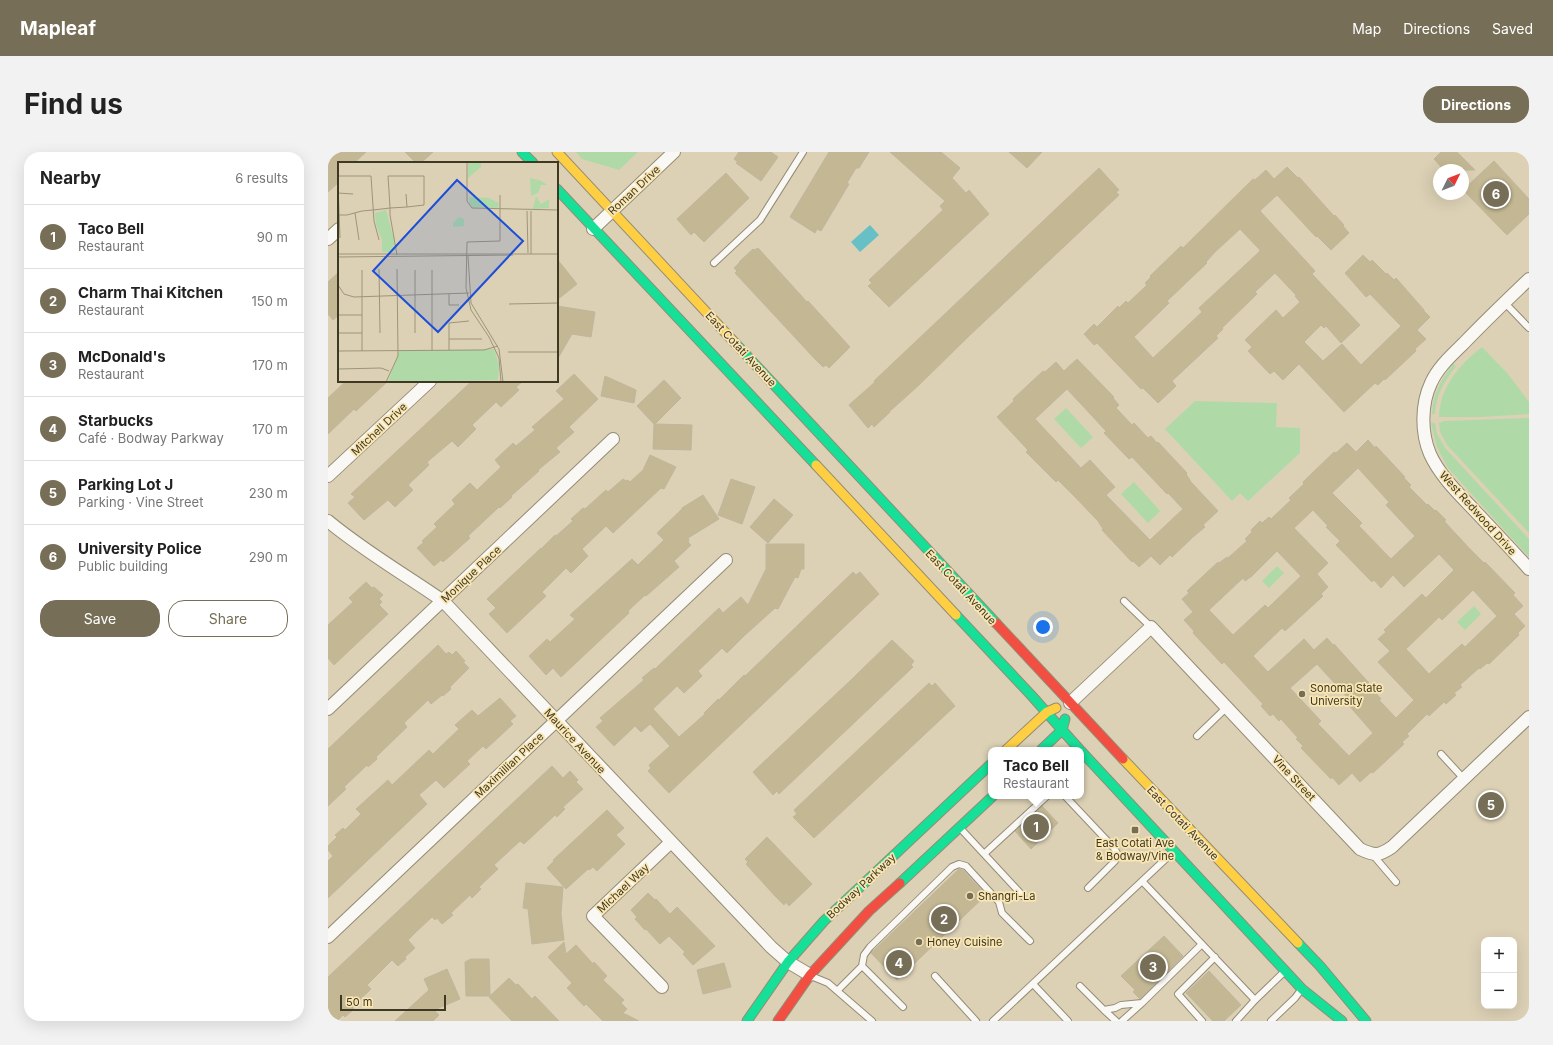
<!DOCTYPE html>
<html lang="en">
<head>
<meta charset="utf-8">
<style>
	:root { --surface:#fff; --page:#f2f2f2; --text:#222; --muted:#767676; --line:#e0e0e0; --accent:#766e56 }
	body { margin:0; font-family:Inter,sans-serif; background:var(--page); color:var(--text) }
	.controls { position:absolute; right:12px; bottom:12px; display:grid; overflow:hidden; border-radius:8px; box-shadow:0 4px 16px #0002 }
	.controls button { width:36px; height:36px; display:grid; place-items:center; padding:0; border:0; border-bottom:1px solid var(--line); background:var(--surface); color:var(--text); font:20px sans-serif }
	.compass { position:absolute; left:1105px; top:12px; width:36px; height:36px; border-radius:50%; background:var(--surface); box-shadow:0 4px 16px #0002; rotate:47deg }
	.scale { position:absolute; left:12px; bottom:10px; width:106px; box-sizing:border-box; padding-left:4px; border:2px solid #3f3823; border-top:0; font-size:11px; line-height:14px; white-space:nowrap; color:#3f3823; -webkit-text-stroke:3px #f9e6b2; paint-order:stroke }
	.you { position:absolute; left:715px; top:475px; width:14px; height:14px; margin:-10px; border:3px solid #fff; border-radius:50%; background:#1a73e8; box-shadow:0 0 0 6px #1a73e833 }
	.badge { display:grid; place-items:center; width:26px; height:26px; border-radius:50%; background:var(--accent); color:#fff; font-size:13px; font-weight:700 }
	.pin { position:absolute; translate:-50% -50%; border:2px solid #fff; box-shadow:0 1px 4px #0006 }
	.popup { position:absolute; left:660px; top:595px; width:96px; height:52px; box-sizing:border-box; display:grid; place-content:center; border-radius:8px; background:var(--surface); filter:drop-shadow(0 1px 3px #0005); font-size:13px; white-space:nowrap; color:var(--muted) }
	.popup b { font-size:15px; color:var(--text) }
	.popup::after { content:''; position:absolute; left:50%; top:100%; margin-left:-8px; border:8px solid transparent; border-top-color:var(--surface) }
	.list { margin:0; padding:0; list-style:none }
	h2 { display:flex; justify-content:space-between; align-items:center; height:52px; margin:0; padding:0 16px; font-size:17px }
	h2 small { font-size:13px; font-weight:400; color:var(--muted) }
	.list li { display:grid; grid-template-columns:26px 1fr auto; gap:12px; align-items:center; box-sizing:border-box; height:64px; padding:0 16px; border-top:1px solid var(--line) }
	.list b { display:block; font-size:15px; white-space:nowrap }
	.list p { margin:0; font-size:13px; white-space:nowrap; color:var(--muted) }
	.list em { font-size:13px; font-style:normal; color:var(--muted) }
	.actions { display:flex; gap:8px; padding:12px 16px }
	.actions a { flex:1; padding:9px 0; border:1px solid var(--accent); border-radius:16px; text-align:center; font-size:14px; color:var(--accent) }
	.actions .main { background:var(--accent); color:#fff }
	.map { position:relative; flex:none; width:1201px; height:869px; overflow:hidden; border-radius:16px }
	header { display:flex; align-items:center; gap:24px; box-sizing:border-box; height:56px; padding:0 20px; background:var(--accent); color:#fff }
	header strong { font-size:19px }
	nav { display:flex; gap:22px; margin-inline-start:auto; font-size:14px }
	.intro { display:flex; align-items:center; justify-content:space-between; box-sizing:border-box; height:96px; padding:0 24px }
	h1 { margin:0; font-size:28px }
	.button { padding:10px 18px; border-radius:16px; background:var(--accent); color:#fff; font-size:14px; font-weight:700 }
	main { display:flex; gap:24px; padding:0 24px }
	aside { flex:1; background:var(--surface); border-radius:16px; box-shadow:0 4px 16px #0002 }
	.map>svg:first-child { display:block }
	.green { fill:#afdaa8 }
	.water { fill:#67c0c5 }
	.building { fill:#c4b894; stroke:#beb69f; fill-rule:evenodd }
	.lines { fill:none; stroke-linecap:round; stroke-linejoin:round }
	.lane-casing { stroke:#948c76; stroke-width:8 }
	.street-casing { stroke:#948c76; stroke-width:14 }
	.fast-casing { stroke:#948c76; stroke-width:11 }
	.slow-casing { stroke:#948c76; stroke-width:11 }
	.jam-casing { stroke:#948c76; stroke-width:11 }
	.lane { stroke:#faf8f4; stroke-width:6 }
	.street { stroke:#faf8f4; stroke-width:12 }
	.fast { stroke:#16e098; stroke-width:9 }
	.slow { stroke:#ffcf43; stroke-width:9 }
	.jam { stroke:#f24e42; stroke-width:9 }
	.poi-dot { fill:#766e56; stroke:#f9e6b2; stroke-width:1.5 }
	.labels { text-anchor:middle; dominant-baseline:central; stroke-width:3.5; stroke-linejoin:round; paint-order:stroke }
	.street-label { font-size:11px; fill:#3f3823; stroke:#f9e6b2 }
	.poi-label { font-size:11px; fill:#3f3823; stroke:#f9e6b2; text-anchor:start }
	.inset-road { fill:none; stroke:#9d947b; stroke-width:1 }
	.view { fill:#1d4ed8; fill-opacity:0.15; stroke:#1d4ed8; stroke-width:2 }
	.inset-edge { fill:none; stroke:#3f3823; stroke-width:2 }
</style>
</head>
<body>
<header>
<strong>Mapleaf</strong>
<nav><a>Map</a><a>Directions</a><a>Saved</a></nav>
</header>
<div class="intro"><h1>Find us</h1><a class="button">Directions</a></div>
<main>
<aside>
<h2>Nearby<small>6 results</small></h2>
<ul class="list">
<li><span class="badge">1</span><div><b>Taco Bell</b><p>Restaurant</p></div><em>90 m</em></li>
<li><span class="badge">2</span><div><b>Charm Thai Kitchen</b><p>Restaurant</p></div><em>150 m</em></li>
<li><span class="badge">3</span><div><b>McDonald's</b><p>Restaurant</p></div><em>170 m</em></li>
<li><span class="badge">4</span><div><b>Starbucks</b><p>Café · Bodway Parkway</p></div><em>170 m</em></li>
<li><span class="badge">5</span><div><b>Parking Lot J</b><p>Parking · Vine Street</p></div><em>230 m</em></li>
<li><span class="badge">6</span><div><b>University Police</b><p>Public building</p></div><em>290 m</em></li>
</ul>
<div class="actions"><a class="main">Save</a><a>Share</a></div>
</aside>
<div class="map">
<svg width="1201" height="869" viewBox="0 0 1201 869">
	<rect width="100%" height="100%" fill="#dcd1b5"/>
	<path class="green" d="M248 0H310L291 18 254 7Z
		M1154 195 1180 222 1201 250V262L1153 265H1111C1112 235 1131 213 1154 195Z
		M1125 212 1128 214C1116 230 1108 242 1107 262H1104C1105 242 1113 228 1125 212Z
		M867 249 949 251 948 275 972 276V301L920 349 912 341 904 349 837 277Z
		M738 256 765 285 753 296 726 267Z
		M1201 266V381L1119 293 1112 280 1111 271 1116 269Z
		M1103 271H1107L1109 282 1118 297 1201 387V405L1120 316 1109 295Z
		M806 330 832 359 820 371 793 342Z
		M949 414 956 421 941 436 934 429Z
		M1146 454 1153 462 1137 478 1129 470Z"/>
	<path class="water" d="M542 73 551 83 532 100 523 90Z"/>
	<path class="building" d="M0 0H38L26 11H11V30L0 40Z
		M77 0H105L93 11H88Z
		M411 0H443L450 5 433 29 408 11 410 10 406 7Z
		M501 0H541L531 16H528L519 31 521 32 493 79 489 77 487 81 462 65Z
		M562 0H613L632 16 624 26 638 41 641 38 661 62 561 155 540 134 544 131 541 128 615 58 612 54 617 49Z
		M681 0H714L699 16Z
		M1113 0H1129L1147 18H1116L1106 7Z
		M1166 9 1201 47V62L1179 83 1135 38Z
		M959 15 970 26 971 25 1006 64 1007 63 1016 73 1015 74 1021 81 1003 98 989 84 988 85 949 43 932 59 987 119 984 122 1032 173 1013 191 998 174 996 176 993 173 976 190 995 209 1014 192 1033 213 1073 174 1042 142 1038 145 1017 121 1035 103 1042 110 1044 108 1058 122 1059 121 1066 128 1068 126 1096 158V159L1102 165 1089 178 1098 187 1087 197 1088 199 1057 228 1056 227 1050 233 1047 231 1016 260 971 212 955 228 946 219 942 222 920 199 924 195 917 188 948 158 955 166 972 150 967 144 968 143 947 121 927 140 929 142 894 176 895 177 888 184 890 186 844 229 848 234 830 251 815 236 813 237 769 191 766 193 756 182 766 172 769 175 790 154 791 156 798 149 800 151 819 133 817 131 823 125 822 124 853 94 855 96 925 27 927 28 938 18 946 27ZM912 77 932 98 931 100 871 156 874 160 825 206 806 185 841 151 839 149 879 111 878 110 887 100Z
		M771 16 791 38 788 40 791 43 641 184 591 233 561 260H562L546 275 544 272 540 276 521 253 547 230 546 229Z
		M398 21 421 46 376 90 366 80 363 83 349 67Z
		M430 96 479 150 480 149 522 195 501 216 498 213 495 215 486 206 407 121 409 119 406 116 412 110H411L425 97 426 98Z
		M229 107 249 132 229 148Z
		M11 120V163L5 168 0 162V130Z
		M229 154 267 160 263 185 244 182 229 208Z
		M749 207 786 245 785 246 791 253 788 256 804 273 806 271 820 286 823 284 829 291 830 290 859 321 858 322 863 330 890 359 875 373 877 375 865 385 844 405 842 403 832 413 823 404 811 415 805 409 804 410 774 378 775 377 770 369 748 346 730 328 728 330 698 300 700 298 669 265 686 249 685 247 715 219 717 220 728 210 736 219ZM739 237 778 279 776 281 801 307 804 305 839 342 840 341 855 357 822 388 778 343 787 335 762 308 753 316 707 267Z
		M246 222 270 247 241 275 246 280 228 296 232 300 210 318 211 319 183 344 184 345 172 356 171 355 140 384 142 386 122 404 115 410 113 408 106 414 89 396 96 390 94 389 109 375 106 372 127 352 124 348 142 331 149 338 173 315 167 308 185 291 188 294 207 278 204 275 236 247 228 239Z
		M277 224 308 238 306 251 273 244Z
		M336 228 353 246 327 272 364 273 363 298 325 297 326 272 309 254Z
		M18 229H60L28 259 26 257 0 282V246Z
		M144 229H195L188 235 191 238 173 255 168 250 144 273 148 277 130 295 124 289 99 310 101 313 80 333 85 338 67 355 60 348 36 368 20 351 27 345 23 342Z
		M1040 288 1047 296 1048 294 1077 325 1076 326 1083 333 1081 335 1099 353 1100 352 1107 359 1108 358 1118 368 1116 369 1141 396 1156 411 1157 410 1187 441 1185 443 1195 454 1186 462 1197 474 1190 481 1191 483 1161 512 1159 511 1152 517 1151 516 1132 533 1134 535 1126 541 1128 543 1118 552 1116 550 1101 564 1099 562 1079 582 1081 584 1074 590 1076 592 1045 621 1043 620 1032 630 1024 621 1011 633 1004 625 1003 627 973 596 975 594 968 587 970 586 953 567 951 569 945 562 942 564 933 554 935 552 896 510 894 512 865 481 866 479 856 468 865 460 854 447 861 441 859 439 890 410 891 411 899 405 900 406 919 389 917 387 924 380 923 378 932 369 934 371 941 365 943 367 963 348 961 346 976 332 975 330 1006 300 1008 301 1019 291 1028 300ZM1030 316 1061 350 1058 353 1087 384 1063 407 1031 374 1034 371 1004 341ZM985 358 1000 374 998 375 1012 389 1008 393 1044 430 1046 428 1053 436 1065 423 1076 435 1111 402 1126 418 1098 446 1094 442 1056 478 1058 480 1050 487 1062 499 1050 510 1086 548 1068 566 1051 548 1053 547 1040 532 1041 531 1006 492 1005 493 999 486 986 498 976 487 940 520 925 504 954 476 957 479 995 444 993 442 1000 435 989 422 1000 411 966 376ZM949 399 973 424 940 456 937 453 905 483 881 458 915 426 917 429 924 424ZM1145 438 1169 464 1137 495 1134 492 1101 522 1078 497 1111 465 1114 468ZM989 512 1020 546 1017 549 1045 581 1021 604 990 572 993 569 962 536Z
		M322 303 348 315 336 337 333 336 285 381 278 374 254 397 260 404 243 421 238 416 214 440 218 444 179 481 161 462 168 456 159 447 213 396V397L227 383 228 384 245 369 243 367 255 356 257 357 278 338 280 340 295 327 298 329 300 328 302 330 315 318Z
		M403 327 427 335 414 372 390 363Z
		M375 343 391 367 360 386 361 388 360 390 363 393 346 409 351 415 318 444 317 443 300 459 301 461 233 525 225 516 218 523 201 504 219 487 222 490 247 467 242 463 304 407 310 413 336 388 329 381 354 357V356Z
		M446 347 465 363 440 391 422 375Z
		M438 392H476V417H473L470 426 467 425 450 457 447 456 416 484 399 501 394 496 370 519 374 524 356 541 349 534 325 557 351 585 377 562 376 561 390 547 391 548 416 523 417 524 525 420 528 423 532 420 551 442 341 641 320 619 323 616 321 613 342 594 322 572 313 580 307 574 286 594 268 575 275 569 272 566 316 528 314 526 326 516 327 517 391 456 395 461 413 445 420 453 438 417Z
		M38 430 44 436 46 435 55 443 51 447 54 450 51 453 60 462 6 513 0 506V473L25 450 21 446Z
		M564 488 586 509 583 513 585 515 451 642 449 639 445 643 425 620 524 527Z
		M110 493 118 502 121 500 124 503 128 499 137 509 135 510 141 516 122 535 123 537 115 544 114 543 103 552 100 548 76 571 79 575 48 605 49 607 40 615 39 613 16 635 18 637 0 654V597Z
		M601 531 604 534 607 531 627 554 486 686 465 665 469 662 466 658Z
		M172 546 188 564 182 569 185 572 158 597 155 594 139 609 142 612 116 636 108 628 91 643 99 652 0 746V709L5 704 0 698V694L9 685 7 683 15 676 17 678 33 662 28 657 60 628 64 633 101 598 105 602 131 577 127 573 144 558 150 564Z
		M224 614 235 626 242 619 250 628 248 630 255 637 235 655 237 657 229 665 227 663 196 692 192 689 166 713 170 717 151 735 153 737 144 746 142 743 123 761 125 763 114 772 109 766 107 768 104 765 88 780 80 788 87 796 77 805 78 807 70 814 64 808 39 833 43 837 24 855 26 857 17 865 15 863 9 869H0V825Z
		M714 654 730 671 703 697 687 679Z
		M279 658 296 676 288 683 297 692 269 719 265 715 261 718 260 717 238 737 219 716 226 709 225 708Z
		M439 685 484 732 461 754 458 750 456 753 447 744 418 712 420 710 417 707Z
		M631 717 635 718 658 743 569 828 543 801Z
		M198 731 235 735 233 762 236 788 204 792 200 757 195 756Z
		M320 741 327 748 328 747 342 762 349 755 387 794 365 813 355 802 357 800 341 784 332 792 318 777 317 778 307 767 309 765 303 758Z
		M836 784 855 804 812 847 805 840 807 838 793 824Z
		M236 790 238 802 248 793 265 812 266 810 279 824 275 828 296 848 293 851 299 857 295 861 311 869H275L258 852 256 854 239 836 244 831 220 805Z
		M143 807H161L162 844 181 826 188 833 190 832 204 847 207 844 231 869H184L161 845 162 844H138L137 810Z
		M396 811 403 835 375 842 369 818Z
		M119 817 132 847 106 858 111 863 105 869H67L101 838 96 827Z
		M881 819 913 853 896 869H885L858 841Z"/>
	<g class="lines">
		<g class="lane-casing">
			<path id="lane" d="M386 111 432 68 475 0
				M1177 151 1201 176
				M796 449 823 475
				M869 584 899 555
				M1113 602 1136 627
				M737 644 786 696 789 701 787 709 760 736
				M632 676 695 744
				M656 702 719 644
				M1045 703 1068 730
				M814 729 927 848
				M534 814 536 803 542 795 624 715 631 712 638 714 671 750 674 761 702 789
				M483 824 500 831 544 869
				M607 824 648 869
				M705 832 740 869
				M752 834 776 858 787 856 793 853 814 851 874 792
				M509 839 534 814 575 855
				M776 858 788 869
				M665 869 845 700
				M794 869 814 851
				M874 869 850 842 887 805
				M908 869 927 848 956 820
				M943 869 967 846 973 838"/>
		</g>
		<g class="street-casing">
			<path id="street" d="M265 77 346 0
				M0 87 11 77
				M1201 127C1179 148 1157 169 1136 191 1124 203 1110 215 1103 231 1093 252 1093 281 1102 302 1112 324 1131 342 1147 359 1165 378 1183 397 1201 417
				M0 324 102 229
				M0 369C36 399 76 422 115 449L443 795 460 810 482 823
				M742 551 823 475 1032 697C1047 704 1051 704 1064 695L1201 565
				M0 557 285 287
				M0 785 398 408
				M334 835 265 764 343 690"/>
		</g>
		<g class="fast-casing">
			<path id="fast" d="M194 0 205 11
				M229 37 488 313
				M408 192 668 471
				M628 463 703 543 752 598
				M713 598 734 578 737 567
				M753 599 974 837 1014 869
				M572 731 665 644
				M970 791 992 814 1038 869
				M419 869 460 810 496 769 663 612"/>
		</g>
		<g class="slow-casing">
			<path id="slow" d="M229 0 408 192
				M488 313 628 463
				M678 598 719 560 728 556
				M795 607 970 791"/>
		</g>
		<g class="jam-casing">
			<path id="jam" d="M668 471 795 607
				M450 869 482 823 541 759 572 731"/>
		</g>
		<use href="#lane" class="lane"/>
		<use href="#street" class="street"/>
		<use href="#fast" class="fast"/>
		<use href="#slow" class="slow"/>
		<use href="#jam" class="jam"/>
	</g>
	<g class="poi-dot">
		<circle cx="974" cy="542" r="4"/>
		<rect x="803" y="674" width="8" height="8" rx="2"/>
		<circle cx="642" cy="744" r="4"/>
		<circle cx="591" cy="790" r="4"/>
	</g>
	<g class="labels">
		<g class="street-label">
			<text transform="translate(306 38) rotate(-43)">Roman Drive</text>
			<text transform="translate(413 197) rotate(47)">East Cotati Avenue</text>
			<text transform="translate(51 277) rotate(-43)">Mitchell Drive</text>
			<text transform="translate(1150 361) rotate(48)">West Redwood Drive</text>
			<text transform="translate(143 422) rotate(-43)">Monique Place</text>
			<text transform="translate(633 435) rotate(47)">East Cotati Avenue</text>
			<text transform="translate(247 589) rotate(47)">Maurice Avenue</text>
			<text transform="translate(181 613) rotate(-43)">Maximillian Place</text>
			<text transform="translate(966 626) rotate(47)">Vine Street</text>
			<text transform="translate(855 671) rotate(46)">East Cotati Avenue</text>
			<text transform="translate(533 734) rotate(-43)">Bodway Parkway</text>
			<text transform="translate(295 736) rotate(-43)">Michael Way</text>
		</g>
		<g class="poi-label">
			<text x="982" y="536">Sonoma State<tspan x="982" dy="13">University</tspan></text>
			<text x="807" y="691" text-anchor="middle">East Cotati Ave<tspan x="807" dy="13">&amp; Bodway/Vine</tspan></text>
			<text x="650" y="744">Shangri-La</text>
			<text x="599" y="790">Honey Cuisine</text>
		</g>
	</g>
	<g transform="translate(10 10)">
		<rect width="220" height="220" fill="#dcd1b5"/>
		<path d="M130 0H143V5L130 16ZM192 16 204 19 209 23H203L200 31 193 34ZM198 34 203 42 211 37V46L195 47ZM131 35 151 36 161 41 160 46 134 45 131 42ZM48 48 57 81V88L53 90H44V78L38 63 37 51ZM121 55 126 57V64L115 65V61ZM156 187 161 203 160 218 50 220 61 189Z" fill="#afdaa8"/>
		<path class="inset-road" d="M129 0V39L134 46 220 48M0 14H33L36 59 41 78M0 22 2 76M0 31 15 32M68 32 69 45M162 33V79L129 80 128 126 133 148 151 175 161 196 163 220M189 49 190 91M17 51 21 78M0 53H9L24 49 35 48 52 46 69 45 86 43V14H50L51 29 52 46V53L59 93M0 92H220M193 92V49M130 94 133 141 161 187 165 220M0 95 175 93M41 107 42 171M24 108V189M77 108V171M94 108V188M0 123 6 132 16 135 131 131M111 132V143H121M171 142 220 141M0 153H24M0 171H24M111 177H144M111 188V161L131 159M0 189 146 188 160 184M170 190H220M0 207 43 206 51 209M48 220 60 194 59 107"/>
		<path class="view" d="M119 18 185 79 100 170 35 109Z"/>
		<rect width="220" height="220" class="inset-edge"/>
	</g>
</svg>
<div class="controls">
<button>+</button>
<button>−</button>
</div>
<svg class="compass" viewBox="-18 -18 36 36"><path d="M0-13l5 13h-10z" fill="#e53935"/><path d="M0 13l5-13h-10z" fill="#767676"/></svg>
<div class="scale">50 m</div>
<div class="you"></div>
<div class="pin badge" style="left:708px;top:675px">1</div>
<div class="popup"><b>Taco Bell</b>Restaurant</div>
<div class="pin badge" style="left:616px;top:767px">2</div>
<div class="pin badge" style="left:825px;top:815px">3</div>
<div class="pin badge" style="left:571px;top:811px">4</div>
<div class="pin badge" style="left:1163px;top:653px">5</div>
<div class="pin badge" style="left:1168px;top:42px">6</div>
</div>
</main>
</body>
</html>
